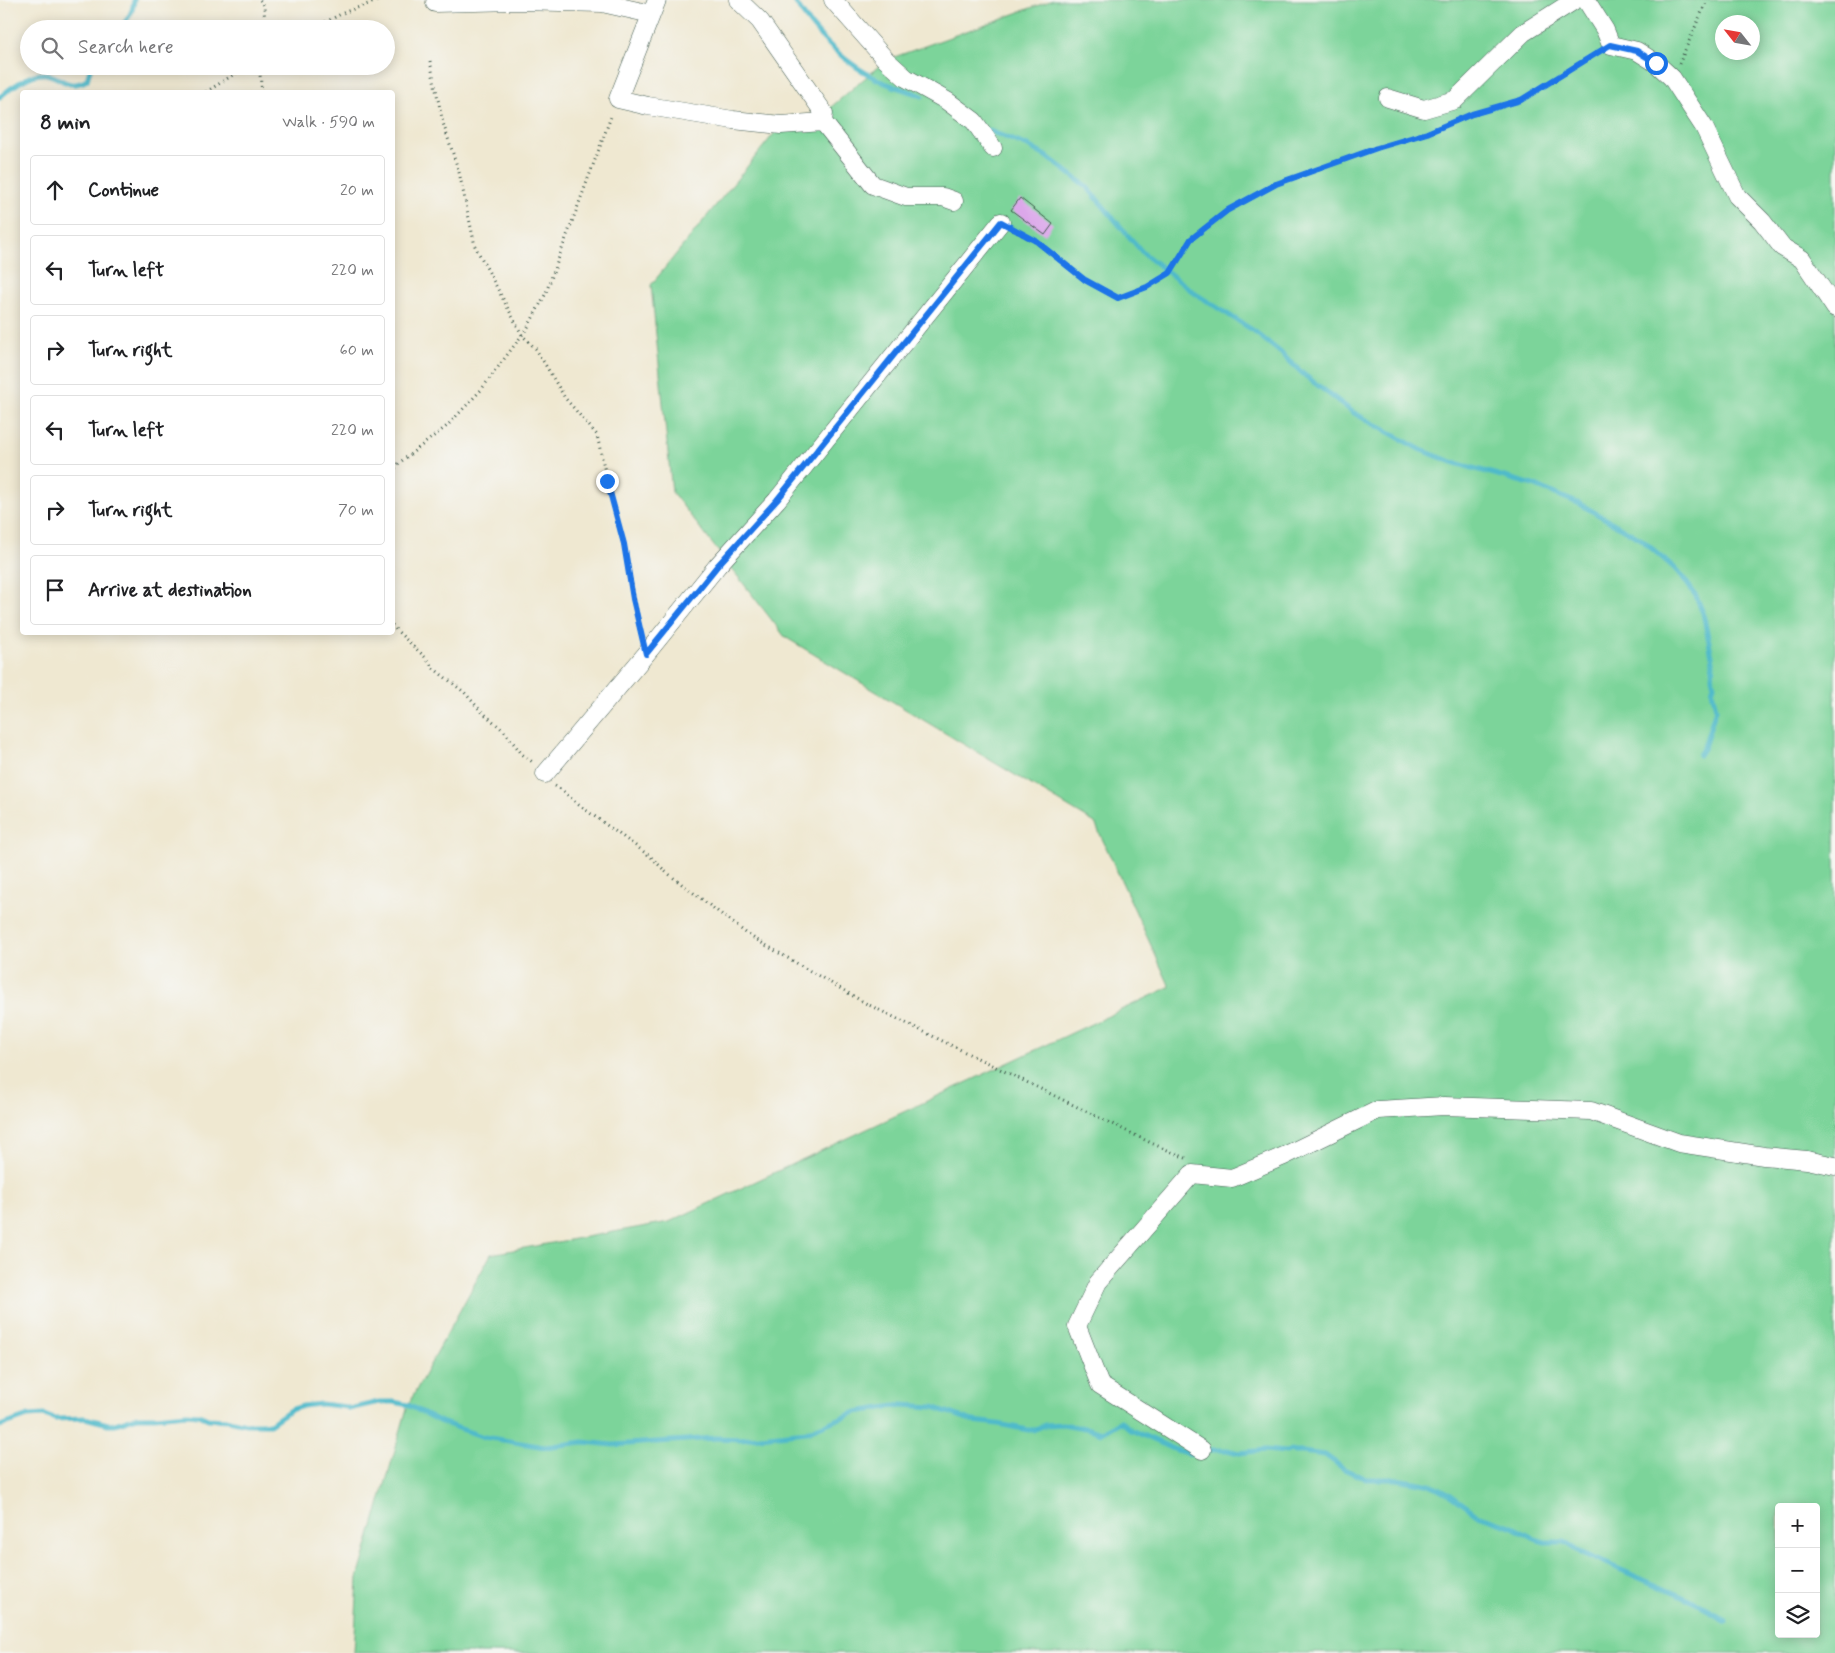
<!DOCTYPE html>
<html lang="en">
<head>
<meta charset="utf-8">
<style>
	:root { --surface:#fff; --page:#f2f2f2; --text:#202124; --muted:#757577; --line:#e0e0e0 }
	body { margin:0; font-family:Mynerve,sans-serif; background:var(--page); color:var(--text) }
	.controls { position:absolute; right:15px; bottom:15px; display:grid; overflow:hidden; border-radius:5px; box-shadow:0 2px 12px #0003 }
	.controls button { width:45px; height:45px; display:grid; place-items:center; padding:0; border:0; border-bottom:1px solid var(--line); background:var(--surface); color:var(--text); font:25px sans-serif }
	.compass { position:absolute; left:1715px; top:15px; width:45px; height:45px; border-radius:50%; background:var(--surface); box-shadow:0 2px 12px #0003; rotate:301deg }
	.stop { position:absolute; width:15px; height:15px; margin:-11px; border:4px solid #1a73e8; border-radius:50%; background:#fff }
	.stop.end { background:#1a73e8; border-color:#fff; box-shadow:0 1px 5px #0008 }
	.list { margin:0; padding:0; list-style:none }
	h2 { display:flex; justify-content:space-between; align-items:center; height:65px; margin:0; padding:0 20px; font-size:21px }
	h2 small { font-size:16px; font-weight:400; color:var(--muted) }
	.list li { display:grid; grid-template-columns:32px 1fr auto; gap:15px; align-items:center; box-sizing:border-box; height:70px; margin:0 10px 10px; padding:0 10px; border:1px solid var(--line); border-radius:5px }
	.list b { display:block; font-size:19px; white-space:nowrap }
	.list em { font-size:16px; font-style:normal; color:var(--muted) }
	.icon { flex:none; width:28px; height:28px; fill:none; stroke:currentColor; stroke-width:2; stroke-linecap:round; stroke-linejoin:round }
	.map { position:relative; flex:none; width:1835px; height:1653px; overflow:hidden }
	.search { position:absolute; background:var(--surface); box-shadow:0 2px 12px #0003; left:20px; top:20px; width:375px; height:55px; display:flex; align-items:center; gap:12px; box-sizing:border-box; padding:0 18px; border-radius:28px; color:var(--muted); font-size:19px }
	.panel { position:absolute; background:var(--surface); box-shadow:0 2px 12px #0003; left:20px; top:90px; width:375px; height:545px; border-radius:5px }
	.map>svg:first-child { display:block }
	.green { fill:#7bd49a; stroke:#4d8867; fill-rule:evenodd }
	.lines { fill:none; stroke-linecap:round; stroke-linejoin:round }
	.stream { stroke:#4fbaca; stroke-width:5 }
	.building { fill:#dca7ea }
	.minor-casing { stroke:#3e574c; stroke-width:19 }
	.path { stroke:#3e574c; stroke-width:3; stroke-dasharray:1 4; stroke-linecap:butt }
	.minor { stroke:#fff; stroke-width:18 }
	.route { stroke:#1a73e8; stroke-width:6 }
</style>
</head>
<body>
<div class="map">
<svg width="1835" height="1653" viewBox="0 0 1835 1653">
	<rect width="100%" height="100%" fill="#f6f6f2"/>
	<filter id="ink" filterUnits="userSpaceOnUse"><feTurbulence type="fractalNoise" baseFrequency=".02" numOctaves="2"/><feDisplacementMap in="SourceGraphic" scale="10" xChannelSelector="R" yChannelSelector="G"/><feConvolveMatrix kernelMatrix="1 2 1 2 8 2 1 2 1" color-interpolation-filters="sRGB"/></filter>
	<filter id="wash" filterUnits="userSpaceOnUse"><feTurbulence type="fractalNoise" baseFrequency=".0096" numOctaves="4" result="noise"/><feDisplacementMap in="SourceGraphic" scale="20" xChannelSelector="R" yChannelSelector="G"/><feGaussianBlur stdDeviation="1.12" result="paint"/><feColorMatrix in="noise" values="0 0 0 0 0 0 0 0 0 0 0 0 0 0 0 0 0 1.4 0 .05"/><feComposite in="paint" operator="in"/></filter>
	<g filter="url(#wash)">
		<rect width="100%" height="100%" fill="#efe8d1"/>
		<path class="green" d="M1053 0H1835V1653H354L358 1578 408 1405 491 1254 669 1222 1170 987 1095 823 785 637 672 492 651 285 781 125 824 113 886 60ZM1722 22H1752V52H1722ZM1779 1507H1816V1634H1779Z"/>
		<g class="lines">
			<path class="stream" d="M794 0C815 36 847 66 885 83 897 88 910 91 922 96
				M114 29C126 25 133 13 134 0
				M0 97C10 88 32 72 46 74 62 77 68 91 87 80L91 66
				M987 130 1028 146 1049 158 1087 187 1143 253 1196 294 1254 331 1281 353 1303 374 1354 413 1421 450 1455 463 1533 485 1580 504 1642 540 1679 572 1696 596 1703 613 1713 661 1712 677 1714 685 1712 691 1716 709 1704 747 1699 755
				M0 1426 28 1416 44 1415 55 1419 85 1418 108 1424H115L137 1417H155L186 1414 199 1415 208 1419 229 1420 246 1424H270L290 1410 303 1406 321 1404 347 1407 349 1409 379 1402H394L408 1405 441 1422 484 1437 545 1447 583 1442 613 1445 716 1438 740 1439 779 1435 806 1432 856 1412 902 1405 933 1407 973 1421 998 1424 1028 1430H1033L1045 1425 1063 1424 1090 1429 1101 1433 1121 1421 1131 1430 1176 1450 1190 1454 1198 1452
				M1206 1450H1227L1239 1453 1265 1450 1286 1452 1291 1450 1294 1452H1302L1325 1455 1344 1469 1366 1479H1397L1432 1485 1451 1495 1478 1515 1511 1526 1535 1539 1545 1542H1565L1580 1552 1699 1604 1717 1614 1726 1622"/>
		</g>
		<g id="blocks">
			<path class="building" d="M1020 198 1053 224 1045 235 1011 210Z"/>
		</g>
	</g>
	<g filter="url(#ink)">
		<use href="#blocks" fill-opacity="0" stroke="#3e574c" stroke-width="1"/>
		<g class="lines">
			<g class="minor-casing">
				<path id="minor" d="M657 0 618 99 648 106 733 120 781 125 823 122 873 185 906 197H943L954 201
					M738 0 760 21 824 113 823 122
					M833 0 886 60 906 78 947 101 974 121 993 148
					M1586 0 1605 30 1611 45 1637 51 1656 63 1672 78 1704 127 1737 196 1762 221 1782 247 1802 259 1835 308
					M435 3 518 1 602 3 651 14
					M1388 98 1424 109 1455 100 1523 33 1575 0
					M545 774 646 654 718 565 777 500 1001 222
					M1202 1450 1100 1385 1077 1326 1098 1282 1192 1174 1232 1178 1284 1156 1378 1110 1444 1106 1591 1111 1679 1143 1764 1156 1807 1160 1835 1166"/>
			</g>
			<path class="path" d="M260 0 264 5 265 29
				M312 29 345 12 380 0
				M430 61 443 123 459 172 475 246 522 335 536 349 565 398 597 435 607 481 624 545 641 634
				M1679 64 1707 0
				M261 66 260 75 262 92
				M206 92 247 66
				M1013 230 1035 241 1085 280 1118 298 1147 287 1170 273 1191 239 1228 210 1276 184 1377 148 1427 133 1472 114 1521 100 1597 53
				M392 472 399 463 447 426 481 390 528 327 545 295 612 114
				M392 625 396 630 426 658 433 668 464 692 480 710 504 731 522 754 534 763
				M555 786 562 790 576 803 651 857 666 872 750 936 867 1004 1151 1143 1186 1158"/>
			<use href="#minor" class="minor"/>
		</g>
	</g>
	<g class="lines" filter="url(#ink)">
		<path class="route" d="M607 481 624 544 633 599 646 654 718 565 777 500 1001 222 1036 241 1085 280 1118 298 1147 287 1170 273 1191 239 1228 210 1276 184 1377 148 1427 133 1472 114 1521 100 1610 45 1637 51 1656 63"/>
	</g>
</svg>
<div class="controls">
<button>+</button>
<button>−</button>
<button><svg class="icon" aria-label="layers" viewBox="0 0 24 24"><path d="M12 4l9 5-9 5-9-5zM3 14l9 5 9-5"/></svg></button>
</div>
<svg class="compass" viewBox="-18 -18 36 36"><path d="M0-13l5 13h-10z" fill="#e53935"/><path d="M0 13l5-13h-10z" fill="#757577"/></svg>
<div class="stop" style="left:1656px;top:63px"></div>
<div class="stop end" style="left:607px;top:481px"></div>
<div class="search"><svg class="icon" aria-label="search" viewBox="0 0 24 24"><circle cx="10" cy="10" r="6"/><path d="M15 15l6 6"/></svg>Search here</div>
<section class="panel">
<h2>8 min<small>Walk · 590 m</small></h2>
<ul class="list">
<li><svg class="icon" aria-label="ahead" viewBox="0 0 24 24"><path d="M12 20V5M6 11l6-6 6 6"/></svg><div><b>Continue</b></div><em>20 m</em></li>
<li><svg class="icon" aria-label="left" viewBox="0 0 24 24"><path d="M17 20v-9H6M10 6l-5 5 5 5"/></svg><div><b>Turn left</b></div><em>220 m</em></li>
<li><svg class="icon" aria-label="right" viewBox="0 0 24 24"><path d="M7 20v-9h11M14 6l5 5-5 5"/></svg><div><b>Turn right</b></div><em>60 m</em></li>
<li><svg class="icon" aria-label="left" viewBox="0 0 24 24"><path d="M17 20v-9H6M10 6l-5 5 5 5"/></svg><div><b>Turn left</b></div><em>220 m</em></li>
<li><svg class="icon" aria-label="right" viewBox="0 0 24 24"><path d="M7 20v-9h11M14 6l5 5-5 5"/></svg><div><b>Turn right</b></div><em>70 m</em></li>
<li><svg class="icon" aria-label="arrive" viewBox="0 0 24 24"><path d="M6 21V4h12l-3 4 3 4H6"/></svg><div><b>Arrive at destination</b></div></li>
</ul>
</section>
</div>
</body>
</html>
